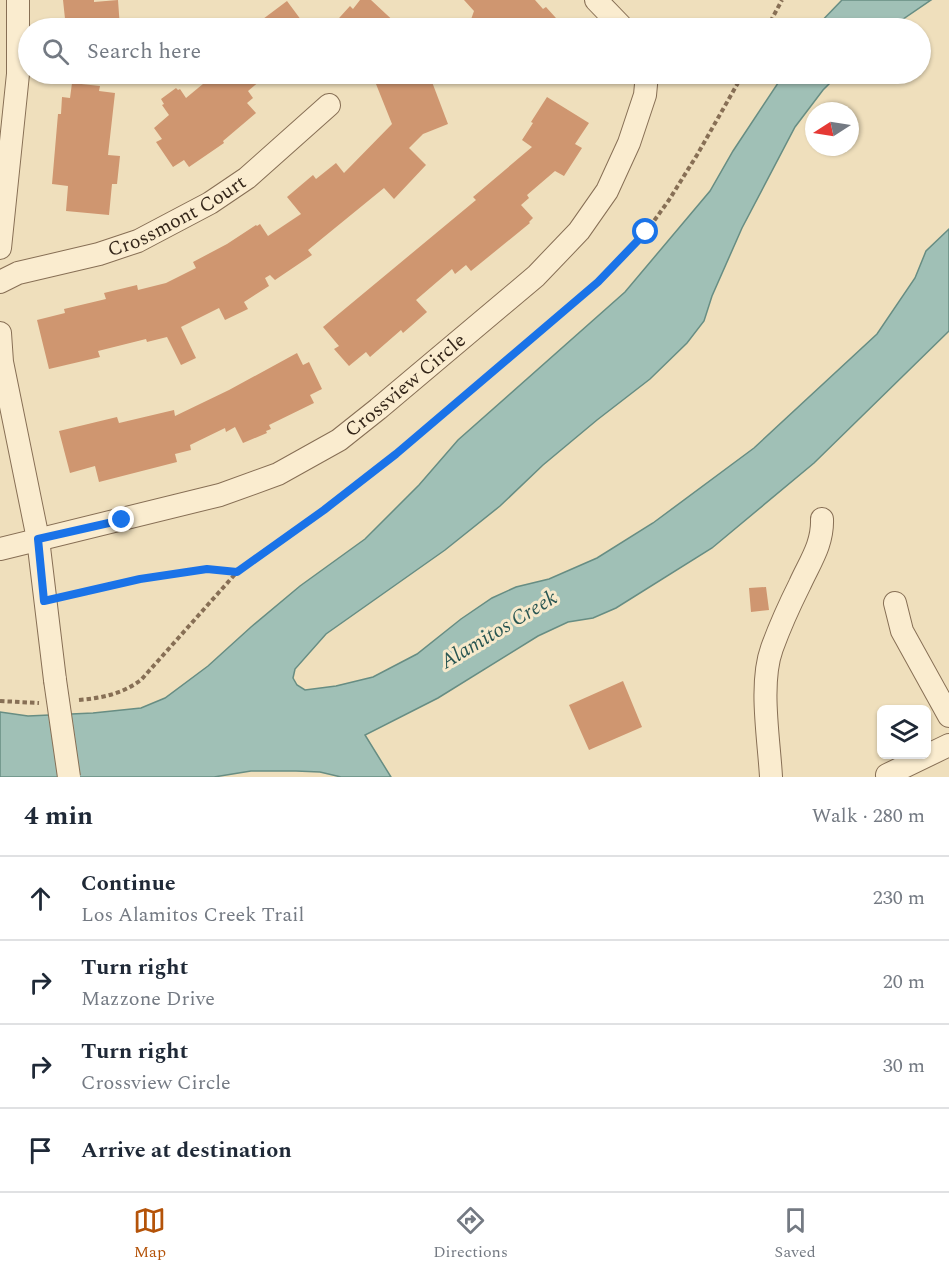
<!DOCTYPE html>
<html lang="en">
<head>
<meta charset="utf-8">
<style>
	:root { --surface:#fff; --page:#f6f6f7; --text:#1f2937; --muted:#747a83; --line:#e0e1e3; --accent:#b45309 }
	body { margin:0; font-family:Spectral,serif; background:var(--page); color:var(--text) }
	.controls { position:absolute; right:18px; bottom:18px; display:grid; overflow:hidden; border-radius:9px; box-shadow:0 2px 4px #0004 }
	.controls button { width:54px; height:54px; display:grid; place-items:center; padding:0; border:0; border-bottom:2px solid var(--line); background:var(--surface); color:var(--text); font:30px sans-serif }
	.compass { position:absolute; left:805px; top:102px; width:54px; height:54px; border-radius:50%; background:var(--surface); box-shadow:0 2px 4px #0004; rotate:258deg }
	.stop { position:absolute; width:18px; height:18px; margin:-14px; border:4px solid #1a73e8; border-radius:50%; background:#fff }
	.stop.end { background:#1a73e8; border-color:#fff; box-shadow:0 2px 6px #0008 }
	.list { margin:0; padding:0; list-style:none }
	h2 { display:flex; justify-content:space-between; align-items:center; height:78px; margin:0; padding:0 24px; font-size:26px }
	h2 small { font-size:20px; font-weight:400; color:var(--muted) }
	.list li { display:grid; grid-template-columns:39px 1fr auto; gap:18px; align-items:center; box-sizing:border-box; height:84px; padding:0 24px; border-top:2px solid var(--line) }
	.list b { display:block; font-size:22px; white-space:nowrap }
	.list p { margin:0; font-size:20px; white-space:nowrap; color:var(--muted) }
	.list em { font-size:20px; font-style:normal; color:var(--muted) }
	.icon { flex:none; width:33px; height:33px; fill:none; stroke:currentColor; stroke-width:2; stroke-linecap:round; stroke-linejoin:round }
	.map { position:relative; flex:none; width:949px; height:777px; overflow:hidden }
	.search { position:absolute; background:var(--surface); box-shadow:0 2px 4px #0004; left:18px; right:18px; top:18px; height:66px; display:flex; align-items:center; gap:15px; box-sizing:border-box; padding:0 21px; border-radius:33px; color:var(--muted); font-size:22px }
	.sheet { height:414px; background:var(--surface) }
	nav { display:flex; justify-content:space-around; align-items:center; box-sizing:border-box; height:84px; border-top:2px solid var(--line); background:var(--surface); font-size:16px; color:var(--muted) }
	nav a { display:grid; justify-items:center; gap:3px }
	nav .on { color:var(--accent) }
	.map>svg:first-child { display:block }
	.water { fill:#a0c0b6; stroke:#678d83; stroke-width:1.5 }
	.building { fill:#cf9670 }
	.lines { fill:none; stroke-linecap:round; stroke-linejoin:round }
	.minor-casing { stroke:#876f55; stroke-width:24 }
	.path { stroke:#876f55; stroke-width:4; stroke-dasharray:4.5 3; stroke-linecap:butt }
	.minor { stroke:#faeccf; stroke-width:22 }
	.minor-bridge-casing { stroke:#876f55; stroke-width:24; stroke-linecap:butt }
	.minor-bridge { stroke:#faeccf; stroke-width:22 }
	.route { stroke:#1a73e8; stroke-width:8 }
	.labels { text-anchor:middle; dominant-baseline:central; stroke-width:6; stroke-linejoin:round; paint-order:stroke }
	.street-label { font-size:20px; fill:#35271a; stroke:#f6e9cb }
	.water-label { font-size:21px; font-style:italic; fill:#295652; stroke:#f6e9cb }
</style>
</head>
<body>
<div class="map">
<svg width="949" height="777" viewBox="0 0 949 777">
	<rect width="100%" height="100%" fill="#efdfbc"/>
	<path class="water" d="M842 0H931L890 28H815Z
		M784 74H839L823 90 795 127 742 228 712 296 704 321 687 343 650 379 597 420 543 465 500 506 445 550 326 634 295 669 293 678 297 685 305 690 336 686 373 677 417 654 461 619 492 598 516 587 549 579 597 558 653 523 754 448 877 334 915 278 926 251 949 229V331L814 463 712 548 616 608 593 618 568 622 538 636 438 698 365 735 391 777H341L320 772 296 771H251L214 777H0V712L28 716 93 713 141 708 165 698 208 666 251 627 300 586 365 539 419 485 458 440 625 292 710 191 733 151Z"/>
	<path class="building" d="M63 0H94V2L118 0 120 28H66Z
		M360 0H371L401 28H330L350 6 353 9Z
		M464 0H535L543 9 546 7 565 28H468L474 11Z
		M287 1 307 28H251Z
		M215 74H268L248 91 253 98 247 103 256 113 223 141 224 143 189 167 184 160 173 167 156 142 162 139 154 128 169 115 162 105 164 104 161 99 176 88 178 90 180 89 186 98Z
		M372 74H429L448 124 423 134 409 148 426 165 394 199 384 188 308 250 312 255 275 280 270 275 265 278 269 286 244 302 248 309 225 320 219 308 181 327 196 358 181 365 167 337 147 342 146 339 98 351 100 357 49 369 37 320 65 313 64 309 106 299 104 293 137 285 138 290 166 283 196 268 193 262 227 244 256 225 257 226 260 224 268 236 301 214 287 197 313 175 316 179 336 163 344 173 392 124Z
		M72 83 100 86 99 91 115 93 108 155 120 156 117 184H112L109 215 66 211 68 186 52 184 58 114H61L62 97 70 98Z
		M547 97 589 123 575 144 582 148 564 176 555 171 527 195 529 198 521 205 533 218 529 222 530 223 471 271 466 265 455 274 452 269 416 300 427 312 403 333 401 330 370 357 366 352 349 366 334 349 339 346 323 327 476 200 473 197 532 147 522 140 533 123 531 122Z
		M297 353 303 365 309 362 322 389 310 395 314 403 269 425 271 429 266 431 267 433 243 443 235 427 226 432 225 428 190 445 191 450 175 454 177 462 99 482 95 466 70 473 59 431 117 417 119 423 174 410 175 416 229 390Z
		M766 587 769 610 751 612 749 588Z
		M623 681 642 727 589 750 569 705Z"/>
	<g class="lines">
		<g class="minor-casing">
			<g id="minor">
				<path d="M596 0 623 28"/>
				<path d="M0 248 18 74V0"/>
				<path id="s1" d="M0 282 18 273 99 254 138 241 210 203 247 178 329 105"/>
				<path d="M0 333 2 362 38 539 55 680"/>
				<path id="s2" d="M0 549 220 495 278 474 339 440 378 409 536 276 579 231 607 191 629 143 645 95 647 74"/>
				<path d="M895 603 902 631 949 716"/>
				<path d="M887 775 949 745"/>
				<path d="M771 777C769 739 759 684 772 648 780 626 790 604 800 584 810 562 823 544 822 519"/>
			</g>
		</g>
		<path class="path" d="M767 28 782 0
			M65 595 140 579 207 569 237 572
			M79 700C102 698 122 694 141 680L237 572 324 510 396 454 598 282 623 257 646 232 669 200 697 155 743 74
			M0 701 39 703"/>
		<use href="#minor" class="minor"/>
		<g class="minor-bridge-casing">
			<path id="minor-bridge" d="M55 680 69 777"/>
		</g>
		<use href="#minor-bridge" class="minor-bridge"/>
	</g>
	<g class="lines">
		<path class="route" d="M122 520 38 539 44 601 140 579 207 569 237 572 324 510 396 454 598 282 646 232"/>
	</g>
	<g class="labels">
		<g class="street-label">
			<text stroke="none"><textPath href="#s1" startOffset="190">Crossmont Court</textPath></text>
			<text stroke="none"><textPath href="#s2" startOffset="444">Crossview Circle</textPath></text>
		</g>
		<g class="water-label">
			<text transform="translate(499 630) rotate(-31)">Alamitos Creek</text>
		</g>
	</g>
</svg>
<div class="controls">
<button><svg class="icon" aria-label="layers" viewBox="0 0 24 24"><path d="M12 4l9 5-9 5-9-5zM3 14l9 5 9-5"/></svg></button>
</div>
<svg class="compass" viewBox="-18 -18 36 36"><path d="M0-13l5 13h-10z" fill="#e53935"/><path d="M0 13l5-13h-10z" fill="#747a83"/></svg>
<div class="stop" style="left:646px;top:232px"></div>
<div class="stop end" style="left:122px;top:520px"></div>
<div class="search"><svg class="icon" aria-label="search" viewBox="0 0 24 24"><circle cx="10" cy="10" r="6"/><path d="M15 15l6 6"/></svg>Search here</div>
</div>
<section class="sheet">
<h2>4 min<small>Walk · 280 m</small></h2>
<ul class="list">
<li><svg class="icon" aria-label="ahead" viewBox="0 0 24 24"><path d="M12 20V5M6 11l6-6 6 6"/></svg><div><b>Continue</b><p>Los Alamitos Creek Trail</p></div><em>230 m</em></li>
<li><svg class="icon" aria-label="right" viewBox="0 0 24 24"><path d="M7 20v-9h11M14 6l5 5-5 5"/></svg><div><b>Turn right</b><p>Mazzone Drive</p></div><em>20 m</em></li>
<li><svg class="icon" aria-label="right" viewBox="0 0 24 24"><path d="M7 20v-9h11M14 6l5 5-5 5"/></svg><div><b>Turn right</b><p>Crossview Circle</p></div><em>30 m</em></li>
<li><svg class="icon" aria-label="arrive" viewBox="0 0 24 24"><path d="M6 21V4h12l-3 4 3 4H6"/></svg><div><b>Arrive at destination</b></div></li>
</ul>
</section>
<nav>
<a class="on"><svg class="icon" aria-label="map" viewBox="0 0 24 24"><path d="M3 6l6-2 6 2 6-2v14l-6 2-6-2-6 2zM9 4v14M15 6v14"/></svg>Map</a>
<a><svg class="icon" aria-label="directions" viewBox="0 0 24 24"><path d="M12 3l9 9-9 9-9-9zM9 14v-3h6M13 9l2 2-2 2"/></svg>Directions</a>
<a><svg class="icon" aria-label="saved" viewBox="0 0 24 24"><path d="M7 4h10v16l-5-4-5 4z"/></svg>Saved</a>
</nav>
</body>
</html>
